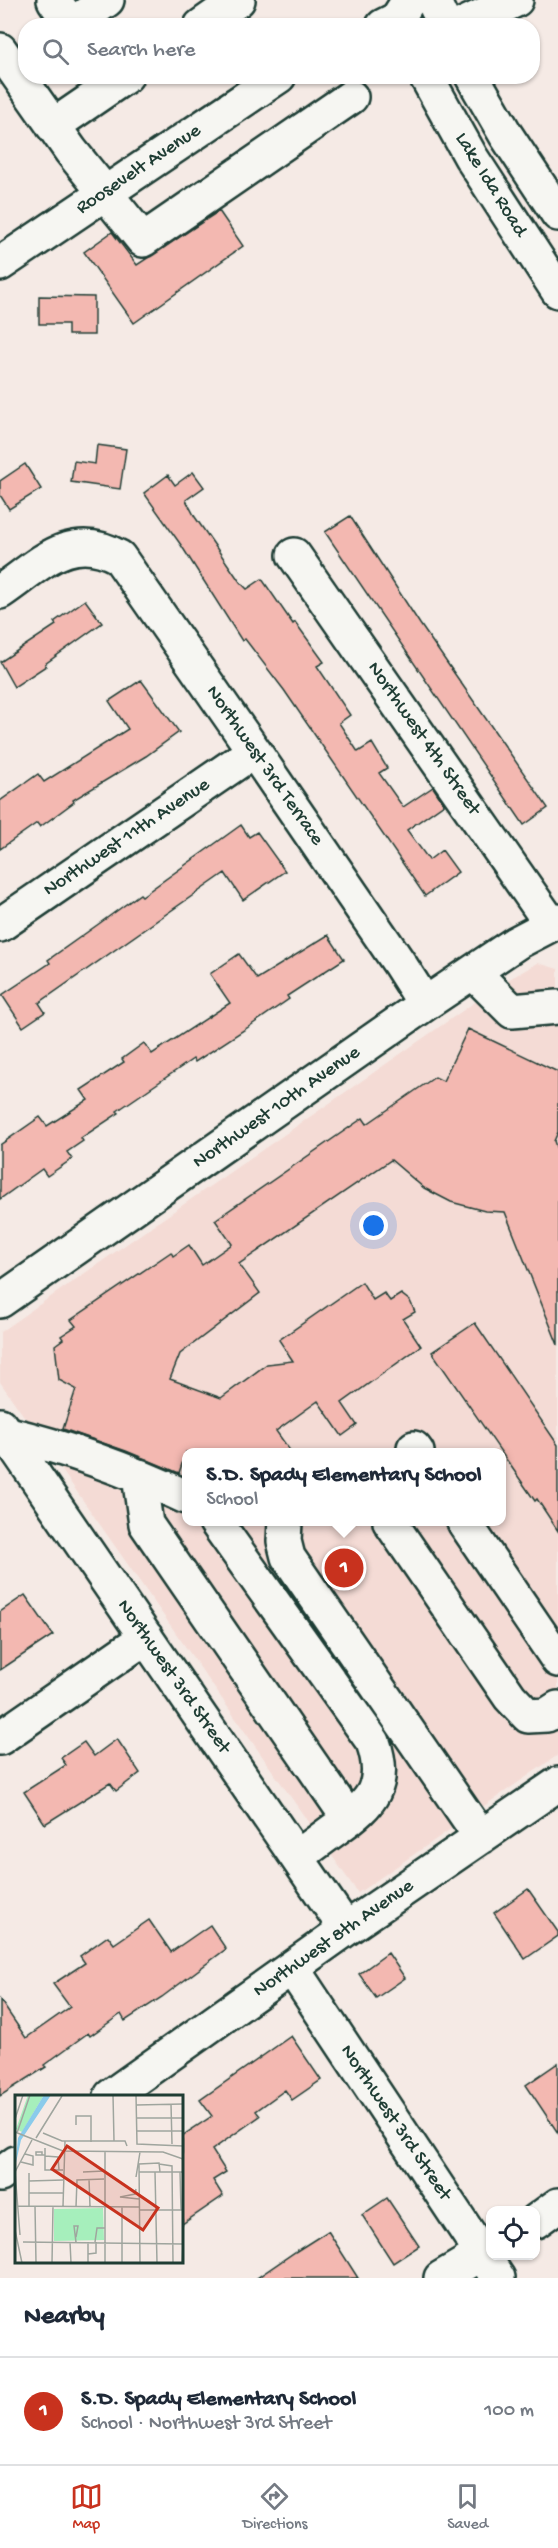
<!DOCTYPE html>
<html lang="en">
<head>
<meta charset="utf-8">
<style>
	:root { --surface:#fff; --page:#f2f2f3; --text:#1f2937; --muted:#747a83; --line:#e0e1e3; --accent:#c8321e }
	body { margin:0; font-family:"Gochi Hand",sans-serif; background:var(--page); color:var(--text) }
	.controls { position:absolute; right:18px; bottom:18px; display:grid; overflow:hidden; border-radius:12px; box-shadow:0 2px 4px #0004 }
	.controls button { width:54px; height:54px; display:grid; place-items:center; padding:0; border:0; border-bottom:2px solid var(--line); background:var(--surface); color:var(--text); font:30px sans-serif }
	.you { position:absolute; left:374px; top:1226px; width:21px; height:21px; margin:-15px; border:4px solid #fff; border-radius:50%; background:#1a73e8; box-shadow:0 0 0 9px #1a73e833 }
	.badge { display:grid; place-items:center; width:39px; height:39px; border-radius:50%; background:var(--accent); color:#fff; font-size:20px; font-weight:700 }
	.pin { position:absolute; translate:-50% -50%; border:3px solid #fff; box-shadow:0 2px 6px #0006 }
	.popup { position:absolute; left:182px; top:1448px; width:324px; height:78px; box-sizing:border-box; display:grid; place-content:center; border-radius:12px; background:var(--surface); filter:drop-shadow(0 2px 4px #0005); font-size:20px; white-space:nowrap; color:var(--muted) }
	.popup b { font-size:22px; color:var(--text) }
	.popup::after { content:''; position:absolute; left:50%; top:100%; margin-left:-12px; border:12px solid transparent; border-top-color:var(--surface) }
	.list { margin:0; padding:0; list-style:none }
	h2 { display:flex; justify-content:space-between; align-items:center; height:78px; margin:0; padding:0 24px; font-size:26px }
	h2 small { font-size:20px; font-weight:400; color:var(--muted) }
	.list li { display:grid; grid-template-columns:39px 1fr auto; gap:18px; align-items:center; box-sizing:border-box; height:108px; padding:0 24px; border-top:2px solid var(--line) }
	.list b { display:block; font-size:22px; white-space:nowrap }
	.list p { margin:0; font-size:20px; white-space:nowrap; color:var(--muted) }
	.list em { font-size:20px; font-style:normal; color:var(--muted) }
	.icon { flex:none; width:33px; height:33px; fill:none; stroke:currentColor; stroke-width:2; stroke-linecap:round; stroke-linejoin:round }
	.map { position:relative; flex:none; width:558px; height:2278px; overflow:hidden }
	.search { position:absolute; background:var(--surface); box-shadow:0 2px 4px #0004; left:18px; right:18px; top:18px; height:66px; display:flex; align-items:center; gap:15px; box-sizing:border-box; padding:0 21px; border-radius:24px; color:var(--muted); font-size:22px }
	.sheet { height:186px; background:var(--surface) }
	nav { display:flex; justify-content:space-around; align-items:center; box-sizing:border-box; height:84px; border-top:2px solid var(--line); background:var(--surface); font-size:16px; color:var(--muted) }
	nav a { display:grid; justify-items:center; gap:3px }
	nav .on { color:var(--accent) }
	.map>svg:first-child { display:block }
	.built { fill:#f4dbd5; fill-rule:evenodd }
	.building { fill:#f3b8b1; stroke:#1f3d34; stroke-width:1.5 }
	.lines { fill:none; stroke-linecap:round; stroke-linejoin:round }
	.minor-casing { stroke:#1f3d34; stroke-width:38 }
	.minor { stroke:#f6f6f2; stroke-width:33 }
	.labels { text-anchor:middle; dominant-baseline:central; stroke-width:6; stroke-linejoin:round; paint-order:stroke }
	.street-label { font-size:20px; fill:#1f3d34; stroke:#f6f6f2 }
	.inset-road { fill:none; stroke:#9fa59e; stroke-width:1.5 }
	.view { fill:#c8321e; fill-opacity:0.15; stroke:#c8321e; stroke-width:3 }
	.inset-edge { fill:none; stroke:#1f3d34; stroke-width:3 }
</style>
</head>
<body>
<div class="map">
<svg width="558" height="2278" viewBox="0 0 558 2278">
	<rect width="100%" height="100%" fill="#f5eae5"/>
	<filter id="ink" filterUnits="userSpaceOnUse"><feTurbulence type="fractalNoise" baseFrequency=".0167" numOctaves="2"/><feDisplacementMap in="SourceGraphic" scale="12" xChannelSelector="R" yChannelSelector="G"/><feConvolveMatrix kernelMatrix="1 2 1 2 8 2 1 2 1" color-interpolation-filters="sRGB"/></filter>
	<g filter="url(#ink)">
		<path class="built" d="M538 963 558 969V1755L358 1893 0 1382V1332L504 982ZM186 1452H502V1522H186Z"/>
		<path class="building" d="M219 211 243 246 134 323 84 252 112 232 137 265Z
			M39 296 94 297V335H68V324H39Z
			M97 445 126 449 120 489 71 482 74 461 95 464Z
			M25 464 41 489 9 509 0 495V481Z
			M193 472 204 487 186 500 195 517 240 582 247 589 262 579 293 624 295 622 324 662 317 666 350 715 339 723 358 752 372 743 387 768 379 773 403 807 433 787 444 804 407 830 429 860 442 850 458 872 425 896 284 690 245 639 242 641 181 545 144 493 168 475 175 485Z
			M350 516 420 624 548 808 524 825 325 532Z
			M85 600 102 623 45 664 46 666 14 687 0 662 56 625 54 622Z
			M141 680 179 732 146 756 73 800 74 802 40 827 37 823 0 849V801L38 774 44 782 128 729 109 701Z
			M241 825 249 837 257 832 285 871 243 900 225 873 39 1003 45 1012 23 1027 2 995 50 963 48 960 100 923 140 894 142 896Z
			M328 935 344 959 287 996 289 999 247 1028 195 1062 193 1059 117 1111 119 1113 81 1138 83 1141 67 1152 72 1159 47 1176 42 1169 0 1199V1145L40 1117 47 1126 88 1100 81 1090 124 1062 122 1059 144 1043 152 1054 230 1003 210 974 239 954 257 979Z
			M468 1029 558 1072V1132L554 1141 558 1152V1345L505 1212 485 1211 451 1202 424 1188 391 1160 239 1264 260 1293 180 1354 170 1379 221 1398 267 1364 293 1361 279 1340 362 1282 373 1300 384 1293 390 1301 401 1294 410 1301 415 1312 403 1319 421 1346 342 1403 357 1425 342 1436 318 1401 276 1431 291 1452H186L179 1473 126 1451 63 1429 76 1389 59 1380 55 1345 63 1339 61 1336 76 1326 71 1320 171 1252 173 1256 189 1245 202 1265 232 1244 215 1220 363 1118 367 1124 435 1077 443 1081Z
			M475 1323 558 1445V1531L537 1499 535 1501 432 1352Z
			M25 1595 53 1635 0 1670V1612Z
			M117 1739 140 1773 116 1791 110 1783 45 1824 24 1792 66 1765 61 1758 84 1742 94 1756Z
			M528 1889 558 1932V1936L525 1959 494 1913Z
			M149 1920 171 1952 210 1925 226 1949 162 1997 125 2021 121 2014 90 2036 88 2033 44 2065 46 2067 0 2096V2000L26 2038 70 2007 53 1984 85 1963 80 1956 108 1936 114 1944Z
			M388 1953 405 1978 376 1998 359 1974Z
			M291 2036 321 2080 292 2100 285 2090 256 2111 260 2116 212 2150 226 2172 213 2180 223 2196 182 2224V2136L212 2116 200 2100Z
			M558 2063V2133L526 2085Z
			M387 2198 419 2246 393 2263 362 2215Z
			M328 2231 358 2278H257L295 2252Z"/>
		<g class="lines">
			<g class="minor-casing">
				<path id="minor" d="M54 0 71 25
					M433 0 445 26
					M70 26 107 0
					M201 26 238 0
					M383 26 397 19 409 0
					M460 26 516 0
					M0 50 71 151 143 240 351 97
					M426 76 471 157 558 291
					M472 76 506 135 558 214
					M53 126 126 76
					M0 264 279 76
					M294 555 551 924
					M0 592C40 565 70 529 119 557L254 751 399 963 425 1004
					M0 925 254 751
					M473 972 512 1011 558 1007
					M0 1301 425 1004 516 943 558 921
					M0 1425 346 1929
					M5 1433C68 1448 128 1470 186 1497
					M414 1448 417 1452
					M139 1476 146 1524 349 1819
					M216 1522 373 1742C388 1785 372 1803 338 1827 324 1837 311 1847 297 1857
					M285 1522 284 1541 288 1557 481 1837
					M390 1522 510 1697 528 1716 547 1715 558 1708
					M464 1522 558 1660
					M0 1738 146 1637
					M292 1968 498 2278
					M111 2096 346 1929 558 1784
					M0 2175 16 2163
					M536 2221 558 2205
					M441 2278 490 2249"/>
			</g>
			<use href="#minor" class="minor"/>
		</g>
	</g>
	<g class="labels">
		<g class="street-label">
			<text transform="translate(139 170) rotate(-34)">Roosevelt Avenue</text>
			<text transform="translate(490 185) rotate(58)">Lake Ida Road</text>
			<text transform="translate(423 739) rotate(55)">Northwest 4th Street</text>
			<text transform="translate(264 766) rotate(55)">Northwest 3rd Terrace</text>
			<text transform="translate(127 838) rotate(-34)">Northwest 11th Avenue</text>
			<text transform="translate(277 1108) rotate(-35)">Northwest 10th Avenue</text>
			<text transform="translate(173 1677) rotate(55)">Northwest 3rd Street</text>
			<text transform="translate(334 1939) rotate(-35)">Northwest 8th Avenue</text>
			<text transform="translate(395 2123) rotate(56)">Northwest 3rd Street</text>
		</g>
	</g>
	<g transform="translate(15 2095)">
		<rect width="168" height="168" fill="#f5eae5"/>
		<path d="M13 0H29L7 37 1 34ZM88 113 89 145 39 146V114Z" fill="#a6efbc"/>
		<path d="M29 0H36L6 45 0 72 3 43Z" fill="#8acbeb"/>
		<path class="inset-road" d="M98 0 99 46M121 0 122 49 168 51M156 9 157 49M121 10 168 9M121 23H168M0 24 8 0M61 30V21H76V47M121 36H168M0 37 48 56 148 57 168 64M2 38 15 0M28 38 47 46H110L112 51M21 43 47 1M30 53V75H48M90 57V168M27 60V57H21V60H30M30 61 43 62 44 75M6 67 18 70V61L10 59M144 69 157 71 158 168M0 77 5 140M0 77 17 45M68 77 89 76M124 77H168M140 77 142 168M165 77 166 115M14 78V111M121 82 125 57M74 84 75 112M14 86 48 85M121 94 120 99 105 102 124 104M14 98H48M3 111 124 112M20 111 21 168M48 111 50 46M61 112 62 85 89 84M107 112V168M124 115H168M0 135 7 168M8 147 168 149M55 147 56 168M61 147 59 131H63L61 142M73 147V168M80 147 82 133H90M73 159 81 158V147M37 168 38 111M125 168 124 69 144 68 145 77M167 168 168 149"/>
		<path class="view" d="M52 51 143 113 128 135 37 74Z"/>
		<rect width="168" height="168" class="inset-edge"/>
	</g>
</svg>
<div class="controls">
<button><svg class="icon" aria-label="locate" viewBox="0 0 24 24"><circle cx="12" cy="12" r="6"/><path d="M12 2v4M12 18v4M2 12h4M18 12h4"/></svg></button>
</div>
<div class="you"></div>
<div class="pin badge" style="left:344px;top:1568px">1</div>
<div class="popup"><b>S.D. Spady Elementary School</b>School</div>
<div class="search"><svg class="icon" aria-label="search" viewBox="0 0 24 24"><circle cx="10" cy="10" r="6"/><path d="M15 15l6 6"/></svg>Search here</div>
</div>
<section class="sheet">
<h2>Nearby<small></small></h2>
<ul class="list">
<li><span class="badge">1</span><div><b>S.D. Spady Elementary School</b><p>School · Northwest 3rd Street</p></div><em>100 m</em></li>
</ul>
</section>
<nav>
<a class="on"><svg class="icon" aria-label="map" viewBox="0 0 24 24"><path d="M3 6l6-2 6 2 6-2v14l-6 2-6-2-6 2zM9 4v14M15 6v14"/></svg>Map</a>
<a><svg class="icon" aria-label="directions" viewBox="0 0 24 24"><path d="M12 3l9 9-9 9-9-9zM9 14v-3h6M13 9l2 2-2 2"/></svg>Directions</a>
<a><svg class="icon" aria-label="saved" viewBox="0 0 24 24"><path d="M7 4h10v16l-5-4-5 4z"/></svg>Saved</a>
</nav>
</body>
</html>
